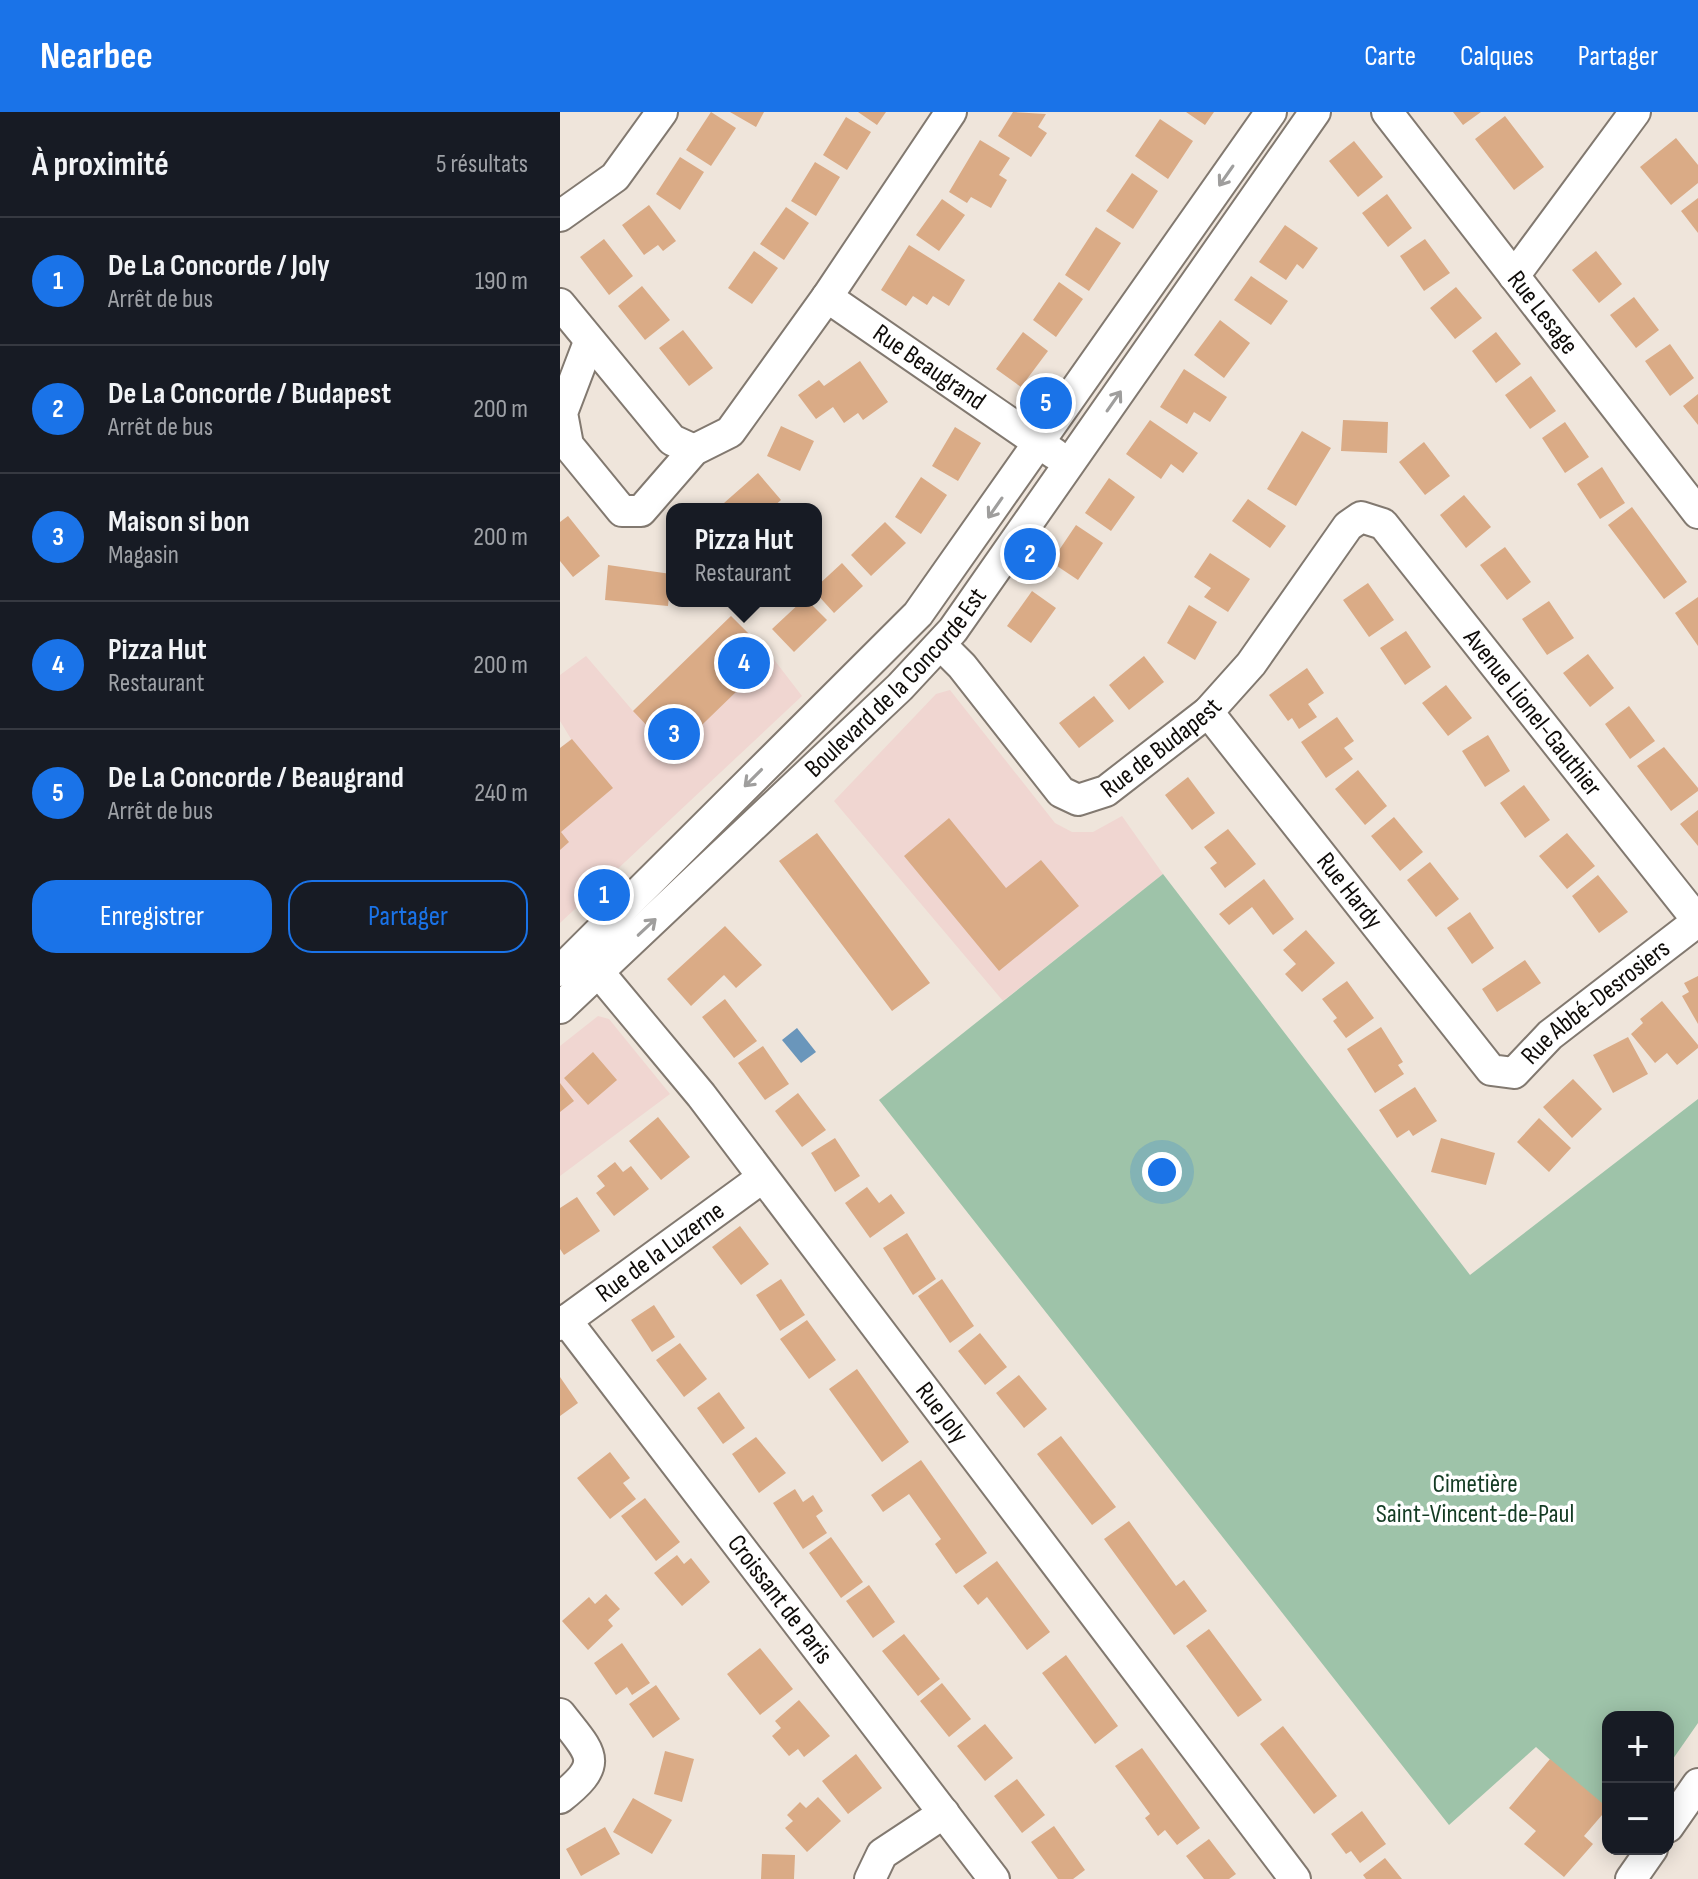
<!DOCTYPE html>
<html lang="fr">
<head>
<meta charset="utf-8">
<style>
	:root { --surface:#171b24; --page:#20242c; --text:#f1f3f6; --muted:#9ea1a6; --line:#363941; --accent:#1a73e8 }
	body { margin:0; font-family:"Sofia Sans Condensed",sans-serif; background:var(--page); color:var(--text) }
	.controls { position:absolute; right:24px; bottom:24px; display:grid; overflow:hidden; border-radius:16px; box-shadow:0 4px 20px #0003 }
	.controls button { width:72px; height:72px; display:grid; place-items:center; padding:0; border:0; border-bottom:2px solid var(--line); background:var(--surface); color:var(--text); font:40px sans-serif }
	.you { position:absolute; left:602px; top:1060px; width:28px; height:28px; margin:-20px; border:6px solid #fff; border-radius:50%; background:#1a73e8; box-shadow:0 0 0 12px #1a73e833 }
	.badge { display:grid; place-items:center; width:52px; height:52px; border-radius:50%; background:var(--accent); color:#fff; font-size:26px; font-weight:700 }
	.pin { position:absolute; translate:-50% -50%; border:4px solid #fff; box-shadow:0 2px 8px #0006 }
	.popup { position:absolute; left:106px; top:391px; width:156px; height:104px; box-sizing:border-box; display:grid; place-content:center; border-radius:16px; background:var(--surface); filter:drop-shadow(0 2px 6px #0005); font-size:26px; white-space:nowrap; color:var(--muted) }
	.popup b { font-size:30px; color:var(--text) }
	.popup::after { content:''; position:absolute; left:50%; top:100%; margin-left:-16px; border:16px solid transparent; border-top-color:var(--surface) }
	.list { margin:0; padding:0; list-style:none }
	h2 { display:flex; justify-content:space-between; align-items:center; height:104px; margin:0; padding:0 32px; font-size:34px }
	h2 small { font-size:26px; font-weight:400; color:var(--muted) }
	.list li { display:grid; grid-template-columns:52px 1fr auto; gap:24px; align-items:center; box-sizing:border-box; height:128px; padding:0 32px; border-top:2px solid var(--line) }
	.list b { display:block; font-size:30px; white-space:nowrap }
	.list p { margin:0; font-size:26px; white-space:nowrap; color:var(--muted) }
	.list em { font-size:26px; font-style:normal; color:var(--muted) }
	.actions { display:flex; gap:16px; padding:24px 32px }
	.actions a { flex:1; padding:18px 0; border:2px solid var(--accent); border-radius:24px; text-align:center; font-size:28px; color:var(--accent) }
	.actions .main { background:var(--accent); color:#fff }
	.map { position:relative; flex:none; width:1138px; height:1767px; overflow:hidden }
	header { display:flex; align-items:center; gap:48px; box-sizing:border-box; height:112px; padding:0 40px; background:var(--accent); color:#fff }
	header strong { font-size:38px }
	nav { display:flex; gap:44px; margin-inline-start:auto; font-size:28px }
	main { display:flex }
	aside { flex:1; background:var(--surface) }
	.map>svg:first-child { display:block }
	.commercial { fill:#f0d6d1 }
	.green { fill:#9ec3a9 }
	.water { fill:#6a96bb }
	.building { fill:#daab86 }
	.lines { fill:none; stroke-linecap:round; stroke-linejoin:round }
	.minor-casing { stroke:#827970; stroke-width:34 }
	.minor { stroke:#fff; stroke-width:30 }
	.oneway { stroke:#9f9e9d }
	.labels { text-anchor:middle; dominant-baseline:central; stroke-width:7; stroke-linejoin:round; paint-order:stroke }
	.street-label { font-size:26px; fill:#0f0c09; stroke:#fff }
	.park-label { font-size:26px; fill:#143c24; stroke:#fff }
</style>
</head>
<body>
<header>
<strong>Nearbee</strong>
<nav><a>Carte</a><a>Calques</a><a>Partager</a></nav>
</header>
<main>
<aside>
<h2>À proximité<small>5 résultats</small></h2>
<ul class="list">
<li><span class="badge">1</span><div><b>De La Concorde / Joly</b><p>Arrêt de bus</p></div><em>190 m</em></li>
<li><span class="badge">2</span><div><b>De La Concorde / Budapest</b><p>Arrêt de bus</p></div><em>200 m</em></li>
<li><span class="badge">3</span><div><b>Maison si bon</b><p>Magasin</p></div><em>200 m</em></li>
<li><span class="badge">4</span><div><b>Pizza Hut</b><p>Restaurant</p></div><em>200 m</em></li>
<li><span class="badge">5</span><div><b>De La Concorde / Beaugrand</b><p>Arrêt de bus</p></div><em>240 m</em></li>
</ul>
<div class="actions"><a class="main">Enregistrer</a><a>Partager</a></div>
</aside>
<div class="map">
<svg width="1138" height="1767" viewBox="0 0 1138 1767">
	<rect width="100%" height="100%" fill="#efe5db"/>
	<path class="commercial" d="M171 504 212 545 242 584 0 811V636L11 627 0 609V563L26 544 73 599Z
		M390 578 495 711 512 720H533L562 704 603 762 443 889 274 689 376 582Z
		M38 904 49 907 110 982 0 1064V934Z"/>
	<path class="green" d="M603 762 910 1163 1138 987V1611L1108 1654V1605H1048V1700L976 1635 889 1713 319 988Z"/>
	<path class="water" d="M237 916 256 940 241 951 222 928Z"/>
	<path class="building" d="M151 0 176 16 151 54 126 38Z
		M170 0H204L196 15Z
		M298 0H326L317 13Z
		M453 0 486 2 478 15 487 21 471 45 438 24Z
		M626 0H654L645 13Z
		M893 0H921L903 13Z
		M945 4 984 55 954 78 915 27Z
		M286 5 311 20 287 58 263 43Z
		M600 7 633 29 608 67 575 44Z
		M1116 26 1138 53V71L1111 93 1080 55Z
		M420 28 450 46 439 63 447 68 431 96 411 85 407 91 389 80Z
		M794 29 823 65 798 85 769 49Z
		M120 45 144 60 120 98 96 82Z
		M255 50 280 65 256 104 231 89Z
		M572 61 598 79 573 117 546 99Z
		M827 82 852 116 828 135 802 101Z
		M1138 86V121L1121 99Z
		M382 87 405 103 379 139 356 123Z
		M89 93 116 129 103 139 98 133 84 143 62 113Z
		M226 95 249 111 224 148 200 132Z
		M725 113 758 136 743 157 737 152 726 168 699 150Z
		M536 115 561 131 529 179 505 163Z
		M44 127 73 164 49 183 20 145Z
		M865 127 890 161 864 179 840 144Z
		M349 133 405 168 389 194 373 184 367 193 353 184 346 194 321 178Z
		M194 139 218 156 192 192 168 176Z
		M1036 139 1062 172 1039 191 1012 158Z
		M691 164 728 189 711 213 674 188Z
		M499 170 523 187 496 225 473 208Z
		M82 174 110 208 85 228 58 194Z
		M896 175 922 206 895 227 870 196Z
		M1074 185 1099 218 1076 236 1050 203Z
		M660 208 690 231 664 266 634 243Z
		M123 218 153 256 129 274 99 236Z
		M463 220 488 239 461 275 436 257Z
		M936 220 961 252 936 271 912 239Z
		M1110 232 1134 266 1110 284 1085 249Z
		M300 249 328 290 303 308 298 301 284 311 273 295 256 307 238 283 259 268 264 274Z
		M624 257 667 285 650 310 634 300 627 312 600 295Z
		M971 264 996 299 970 317 945 283Z
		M1138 282V313L1123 294Z
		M590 308 638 341 623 361 611 352 601 367 566 342Z
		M783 308 828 310 827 341 781 339Z
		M1005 310 1029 345 1005 361 982 326Z
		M221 314 254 329 240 359 207 344Z
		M395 315 421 331 398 369 372 354Z
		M742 319 771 336 736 394 707 377Z
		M864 330 890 364 865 383 839 350Z
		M1042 355 1065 391 1040 407 1017 372Z
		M198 361 221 388 211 397H170L164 391Z
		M361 365 387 383 361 422 335 405Z
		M549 366 575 385 551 419 525 401Z
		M904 383 931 415 906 436 880 403Z
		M688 387 726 414 710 436 672 409Z
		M1072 395 1127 470 1104 487 1048 413Z
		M8 404 40 444 13 465 0 449V410Z
		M325 410 346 431 311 464 291 443Z
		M516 413 543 431 518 468 491 450Z
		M945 435 971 470 947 488 920 453Z
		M650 441 690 467 668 500 644 485 651 476 634 465Z
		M282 451 303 474 274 501 256 481V475Z
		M48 453 111 462 108 494 45 488Z
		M808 471 834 508 809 525 783 488Z
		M472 479 496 496 471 531 447 514Z
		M1138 485V534L1115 501Z
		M242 489H248L267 508 234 540 212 517Z
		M989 489 1014 526 987 543 962 507Z
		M629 493 657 510 635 548 607 531Z
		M171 504 212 545 113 641 73 599Z
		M846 519 871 555 845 573 820 536Z
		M1028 542 1054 576 1030 595 1003 561Z
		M584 544 604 570 569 598 549 573Z
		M747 556 764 581 748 592 757 605 739 617 732 606 728 609 709 583Z
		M886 573 912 606 888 624 862 591Z
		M534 584 554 609 519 636 499 611Z
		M1069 594 1095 629 1070 647 1045 612Z
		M777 605 794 629 784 636 793 647 766 666 741 630Z
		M928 623 950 659 925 675 902 639Z
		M12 627 53 676 1 720 9 730 0 738V636Z
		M1104 635 1138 676V679L1111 699 1077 654Z
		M798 658 827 694 805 713 775 677Z
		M628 665 655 701 632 718 605 683Z
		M964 673 990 708 965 726 940 691Z
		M1138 698V734L1120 712Z
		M834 705 863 740 840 759 811 724Z
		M389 706 446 776 481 748 519 794 439 859 344 744Z
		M668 717 696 752 665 776 650 756 657 751 644 735Z
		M257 721 370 871 332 899 219 749Z
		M1007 721 1035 754 1007 777 979 744Z
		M870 750 899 787 876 805 847 768Z
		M1038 763 1068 800 1039 821 1012 784Z
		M704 767 734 807 713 823 692 795 669 813 659 802Z
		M910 800 934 836 912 852 887 816Z
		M165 814 202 853 176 876 164 863 131 894 107 867Z
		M746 818 775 851 742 880 725 862 736 852 723 838Z
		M965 848 981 871 937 900 922 877Z
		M1138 864V912L1122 884 1129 880 1124 871Z
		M787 869 814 906 786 926 773 909 777 906 762 887Z
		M165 887 197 929 174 946 142 905Z
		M1102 889 1138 933V936L1117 953 1107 941 1095 951 1071 922 1083 911 1080 907Z
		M821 915 843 950 838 953 844 962 815 981 787 937Z
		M1068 925 1088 962 1053 981 1033 943Z
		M203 934 229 972 205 988 178 951Z
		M33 940 57 968 28 993 4 966Z
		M1013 967 1042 997 1012 1026 983 995Z
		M0 971 14 989 0 1000Z
		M855 975 877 1009 853 1024 849 1018 837 1026 819 998Z
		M238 981 266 1018 242 1035 215 999Z
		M98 1005 130 1045 101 1068 69 1029Z
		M979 1006 1011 1036 989 1060 957 1030Z
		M275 1026 300 1064 275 1080 251 1041Z
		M881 1026 935 1041 926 1073 871 1060Z
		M55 1050 63 1060 71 1054 89 1077 54 1104 36 1081 45 1074 37 1064Z
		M307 1075 319 1091 331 1082 345 1101 310 1126 285 1091Z
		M17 1085 40 1119 4 1143 0 1137V1096Z
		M180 1114 209 1152 181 1173 152 1135Z
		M347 1121 376 1167 353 1183 323 1136Z
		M221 1167 245 1203 220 1219 196 1183Z
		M382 1167 414 1214 390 1231 358 1184Z
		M94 1193 115 1225 92 1240 71 1208Z
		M247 1208 276 1248 249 1267 220 1227Z
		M420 1221 447 1255 425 1273 398 1239Z
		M120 1231 147 1267 124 1285 96 1248Z
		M297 1257 349 1330 322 1350 269 1277Z
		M459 1263 487 1297 464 1316 436 1281Z
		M0 1265 18 1291 0 1304Z
		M159 1280 185 1316 163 1332 137 1296Z
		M501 1324 556 1395 532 1413 477 1342Z
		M196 1325 226 1361 199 1381 172 1342Z
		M50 1340 70 1366 63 1371 76 1387 50 1407 17 1366Z
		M361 1348 427 1441 396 1462 375 1432 381 1427 349 1382 323 1400 311 1383Z
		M235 1377 243 1390 253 1383 263 1399 256 1404 267 1421 243 1437 213 1391Z
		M85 1386 120 1430 96 1449 61 1404Z
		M569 1409 616 1474 624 1468 647 1499 614 1523 544 1427Z
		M271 1425 303 1470 281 1486 249 1441Z
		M117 1443 124 1452 131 1446 150 1470 122 1494 94 1461Z
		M437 1449 490 1520 467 1538 427 1485 418 1493 403 1474Z
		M309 1473 335 1510 313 1526 286 1489Z
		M46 1482 60 1497 48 1508 53 1514 28 1538 2 1509 29 1485 35 1492Z
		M649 1517 702 1588 678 1605 626 1534Z
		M344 1522 380 1567 358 1584 322 1539Z
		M62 1531 90 1571 72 1583 67 1575 56 1583 34 1551Z
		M200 1536 233 1577 200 1603 167 1562Z
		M506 1543 558 1614 535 1632 482 1561Z
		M382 1571 411 1607 389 1625 360 1589Z
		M96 1573 120 1607 93 1626 69 1592Z
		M239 1588 270 1624 244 1645 238 1637 229 1644 212 1624 221 1616 215 1609Z
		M425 1612 453 1646 425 1669 397 1634Z
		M723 1614 777 1684 754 1702 700 1632Z
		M582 1636 640 1716 617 1733 605 1718 598 1724 585 1706 590 1702 555 1654Z
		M105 1639 134 1647 122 1690 94 1682Z
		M296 1642 322 1676 288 1702 262 1669Z
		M990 1647 1048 1696 1024 1724 1033 1732 1004 1765 964 1732 976 1719 949 1696Z
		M457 1667 485 1703 462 1721 434 1684Z
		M258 1685 281 1709 247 1740 225 1716 233 1709 227 1703 240 1690 246 1696Z
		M73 1686 112 1708 92 1742 53 1720Z
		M802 1699 826 1732 800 1751 791 1739 786 1742 771 1722Z
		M494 1714 525 1758 513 1767H498L471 1730Z
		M45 1715 60 1742 21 1764 6 1737Z
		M649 1727 676 1762 669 1767H644L626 1744Z
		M202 1742 235 1743 234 1767H201Z
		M825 1746 842 1767H806L803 1763Z"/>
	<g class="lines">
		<g class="minor-casing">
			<g id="minor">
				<path id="s1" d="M827 0 1138 401"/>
				<path d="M0 104 55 65 102 0"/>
				<path d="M954 164 1075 0"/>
				<path id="s2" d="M267 185 495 342"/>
				<path d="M0 192 112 328 134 338"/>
				<path d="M29 230 2 301 8 333 62 399H81L134 338 170 320 267 185 391 0"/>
				<path id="s3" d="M381 533 402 554 501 680 518 688 546 679 648 600 691 552 788 414 801 405 823 412 1138 809"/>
				<path id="s4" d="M648 600 931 958 954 961 990 923 1138 809"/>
				<path id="s5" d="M21 839 141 983 735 1767"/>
				<path d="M0 859 358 502 711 0"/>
				<path id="s6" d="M0 896 340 575 393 518 755 0"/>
				<path id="s7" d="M6 1208 434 1767"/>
				<path id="s8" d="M0 1213 202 1066"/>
				<path d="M0 1602C31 1642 46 1650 0 1686"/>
				<path d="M1108 1715 1138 1672"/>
				<path d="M310 1767 322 1742 384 1701"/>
				<path d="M1071 1767 1092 1737"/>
			</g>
		</g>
		<use href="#minor" class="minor"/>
	</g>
	<defs><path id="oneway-shaft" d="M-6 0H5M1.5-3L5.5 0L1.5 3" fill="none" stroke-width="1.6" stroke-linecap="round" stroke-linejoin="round" transform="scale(2)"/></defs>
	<g class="oneway">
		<use href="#oneway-shaft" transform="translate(666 64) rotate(125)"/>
		<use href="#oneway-shaft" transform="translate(554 289) rotate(-55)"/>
		<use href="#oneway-shaft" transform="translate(435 396) rotate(125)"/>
		<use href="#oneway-shaft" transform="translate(193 666) rotate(135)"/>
		<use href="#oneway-shaft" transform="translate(87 815) rotate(-43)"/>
	</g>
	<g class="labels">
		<g class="street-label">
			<text stroke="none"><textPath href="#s1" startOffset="254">Rue Lesage</textPath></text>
			<text stroke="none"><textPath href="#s2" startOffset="124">Rue Beaugrand</textPath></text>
			<text stroke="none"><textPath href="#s6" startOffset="468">Boulevard de la Concorde Est</textPath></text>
			<text stroke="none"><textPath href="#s3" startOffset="880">Avenue Lionel-Gauthier</textPath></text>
			<text stroke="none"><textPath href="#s3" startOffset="308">Rue de Budapest</textPath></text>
			<text stroke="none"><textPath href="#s4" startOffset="228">Rue Hardy</textPath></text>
			<text stroke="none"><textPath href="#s4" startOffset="588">Rue Abbé-Desrosiers</textPath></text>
			<text stroke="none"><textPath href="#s8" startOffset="124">Rue de la Luzerne</textPath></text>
			<text stroke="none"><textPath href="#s5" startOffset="586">Rue Joly</textPath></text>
			<text stroke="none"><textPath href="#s7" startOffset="352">Croissant de Paris</textPath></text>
		</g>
		<g class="park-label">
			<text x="915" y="1372">Cimetière<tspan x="915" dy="30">Saint-Vincent-de-Paul</tspan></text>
		</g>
	</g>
</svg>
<div class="controls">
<button>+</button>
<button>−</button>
</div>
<div class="you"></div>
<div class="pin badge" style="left:44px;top:783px">1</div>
<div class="pin badge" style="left:470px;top:442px">2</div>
<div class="pin badge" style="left:114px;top:622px">3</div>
<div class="pin badge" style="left:184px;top:551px">4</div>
<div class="popup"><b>Pizza Hut</b>Restaurant</div>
<div class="pin badge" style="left:486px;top:291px">5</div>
</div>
</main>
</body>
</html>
